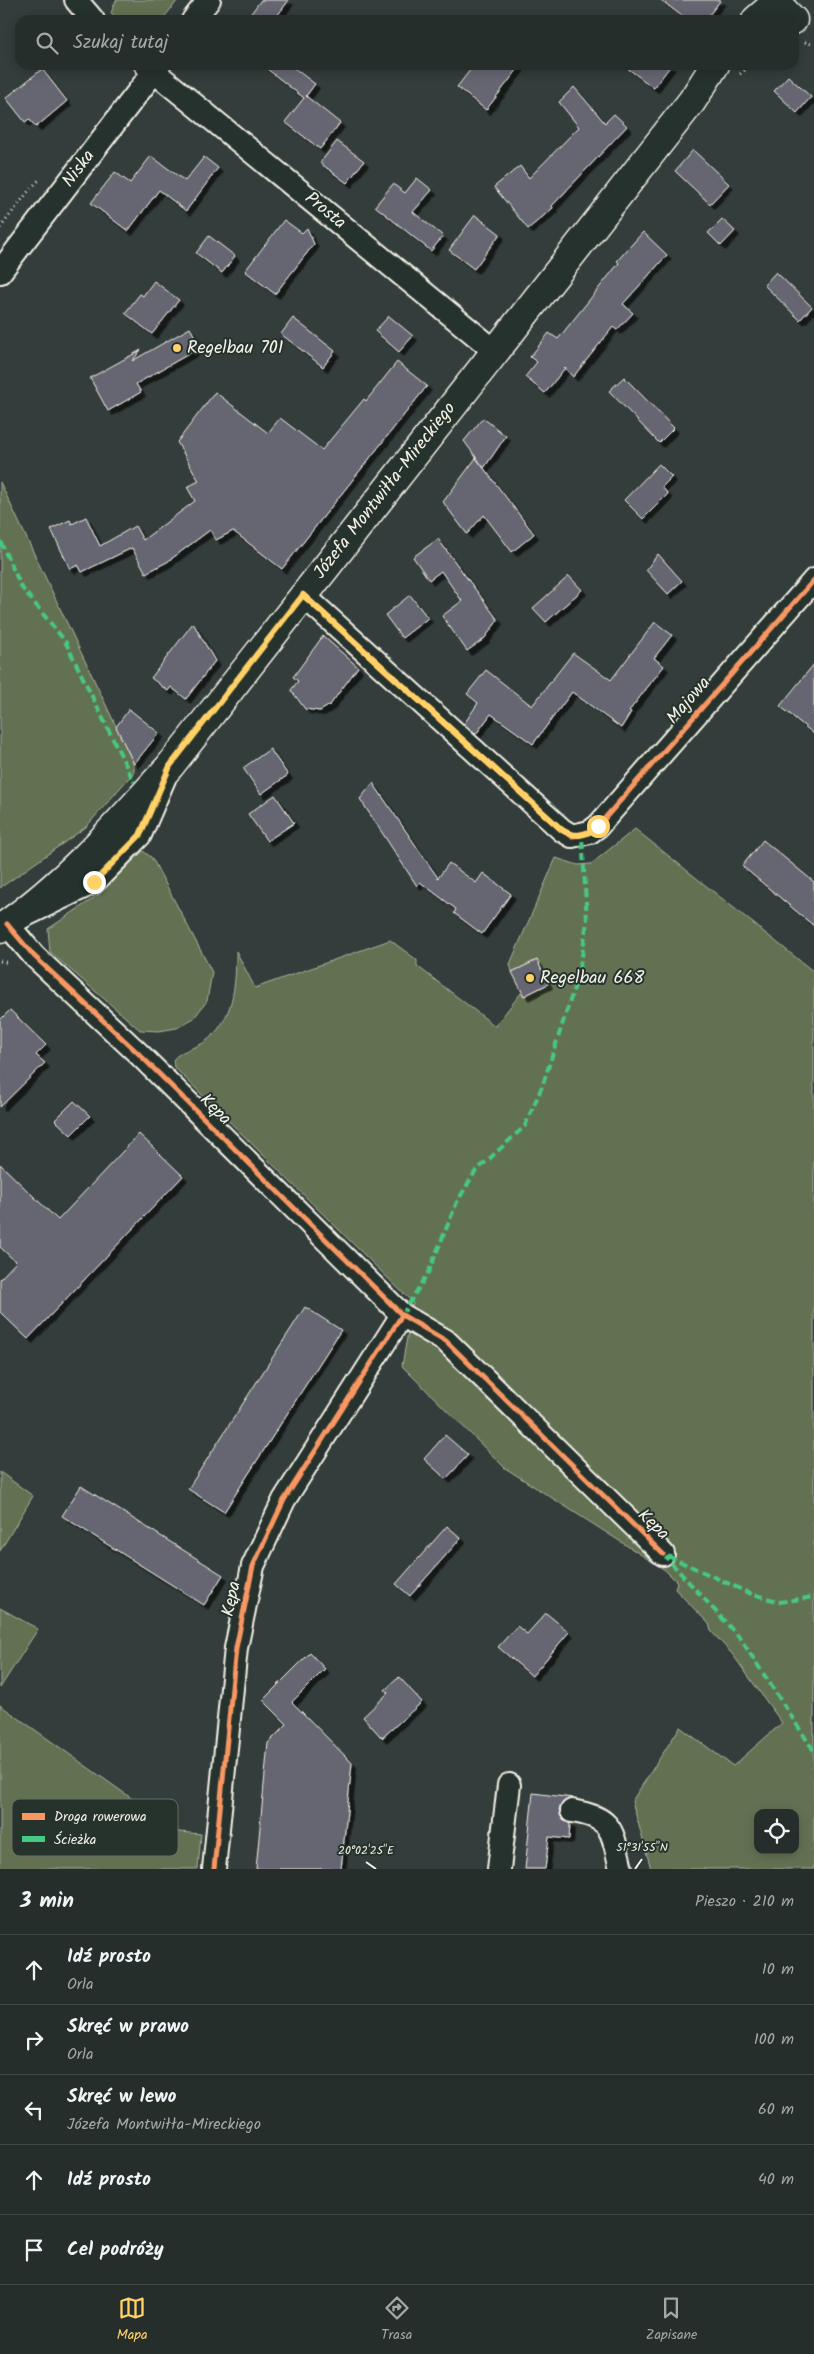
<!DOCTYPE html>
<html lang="pl">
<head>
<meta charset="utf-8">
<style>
	:root { --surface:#262e2c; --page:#323a38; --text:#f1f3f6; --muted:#a4a8a9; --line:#424a48; --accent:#ffd166 }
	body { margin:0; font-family:Kalam,sans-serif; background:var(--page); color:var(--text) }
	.controls { position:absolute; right:15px; bottom:15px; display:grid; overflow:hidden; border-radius:10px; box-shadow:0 2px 12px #0003 }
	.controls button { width:45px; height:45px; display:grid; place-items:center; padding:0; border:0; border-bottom:1px solid var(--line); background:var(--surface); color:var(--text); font:25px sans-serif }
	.stop { position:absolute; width:15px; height:15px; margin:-11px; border:4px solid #ffd166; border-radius:50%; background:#fff }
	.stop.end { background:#ffd166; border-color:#fff; box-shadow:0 1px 5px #0008 }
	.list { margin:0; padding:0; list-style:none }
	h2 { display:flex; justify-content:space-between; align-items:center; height:65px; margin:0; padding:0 20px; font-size:21px }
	h2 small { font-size:16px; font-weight:400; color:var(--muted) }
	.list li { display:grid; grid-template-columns:32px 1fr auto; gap:15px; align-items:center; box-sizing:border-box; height:70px; padding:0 20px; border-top:1px solid var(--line) }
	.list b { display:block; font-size:19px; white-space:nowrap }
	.list p { margin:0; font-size:16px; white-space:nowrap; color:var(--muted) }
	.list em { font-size:16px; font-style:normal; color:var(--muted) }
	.icon { flex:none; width:28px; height:28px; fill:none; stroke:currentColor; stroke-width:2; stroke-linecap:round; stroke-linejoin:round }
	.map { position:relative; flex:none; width:814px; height:1869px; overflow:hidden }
	.search { position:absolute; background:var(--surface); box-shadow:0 2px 12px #0003; left:15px; right:15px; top:15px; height:55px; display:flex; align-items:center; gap:12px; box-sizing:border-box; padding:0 18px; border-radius:15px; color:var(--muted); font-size:19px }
	.sheet { height:415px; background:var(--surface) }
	nav { display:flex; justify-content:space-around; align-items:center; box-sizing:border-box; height:70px; border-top:1px solid var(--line); background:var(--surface); font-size:14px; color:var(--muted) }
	nav a { display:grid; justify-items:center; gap:2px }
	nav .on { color:var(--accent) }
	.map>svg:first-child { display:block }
	.green { fill:#637152; stroke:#acb19d; fill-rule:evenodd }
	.building { fill:#666673; stroke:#f4f1e8; filter:url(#shadow) }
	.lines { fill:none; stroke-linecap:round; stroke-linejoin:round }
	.minor-casing { stroke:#f4f1e8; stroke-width:26 }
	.major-casing { stroke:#f4f1e8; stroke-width:31 }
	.path { stroke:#f4f1e8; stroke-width:3; stroke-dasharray:1 4; stroke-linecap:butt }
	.minor { stroke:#26332d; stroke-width:22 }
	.major { stroke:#26332d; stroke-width:28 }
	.quiet { stroke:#46c982; stroke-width:4; stroke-dasharray:8 4; stroke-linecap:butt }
	.cycleway-casing { stroke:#26332d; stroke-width:8 }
	.cycleway { stroke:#f99763; stroke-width:5 }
	.route { stroke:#ffd166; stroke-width:6 }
	.ticks { fill:none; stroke:#f4f1e8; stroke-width:2 }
	.poi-dot { fill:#ffd166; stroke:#26332d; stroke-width:2 }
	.labels { text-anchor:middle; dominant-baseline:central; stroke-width:4; stroke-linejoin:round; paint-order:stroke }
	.street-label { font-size:18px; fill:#f4f1e8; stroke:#26332d }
	.poi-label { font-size:18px; fill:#f4f1e8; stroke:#26332d; text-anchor:start }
	.key { fill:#26332d; stroke:#646c65; stroke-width:1 }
	.key-label { font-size:14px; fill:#f4f1e8 }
	.ticks-label { font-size:12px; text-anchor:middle; fill:#f4f1e8; stroke:#26332d; stroke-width:4; stroke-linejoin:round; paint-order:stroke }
</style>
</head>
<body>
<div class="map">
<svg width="814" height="1869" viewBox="0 0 814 1869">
	<defs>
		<filter id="shadow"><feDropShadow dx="4.5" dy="4.5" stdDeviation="0" flood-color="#0009"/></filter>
	</defs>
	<rect width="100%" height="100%" fill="#333d3b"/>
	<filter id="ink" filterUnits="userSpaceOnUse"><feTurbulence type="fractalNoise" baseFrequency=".02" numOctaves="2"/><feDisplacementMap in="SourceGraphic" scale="10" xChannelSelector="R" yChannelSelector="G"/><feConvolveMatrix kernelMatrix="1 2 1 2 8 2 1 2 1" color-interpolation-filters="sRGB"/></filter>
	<g filter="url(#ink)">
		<path class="green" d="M116 0H178L162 20H120L111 13Z
			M0 482 134 764V772L86 827 0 888Z
			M635 829 814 972V1869H651L632 1801 680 1727 733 1766 782 1723 733 1655 711 1631 709 1624 675 1589 677 1582 665 1570 505 1468 402 1366 413 1303 174 1067 173 1060C179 1051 193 1049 203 1043 234 1023 236 984 236 951L255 988 390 940 417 960V966L495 1026 521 993 524 996 548 984 537 960 512 972 510 964 556 858 578 865 591 864ZM758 1813H795V1850H758Z
			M143 851 152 858 212 972 207 1001 194 1018 177 1028 159 1031 140 1030 50 952 48 929 100 894Z
			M0 1472 33 1496 0 1551Z
			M0 1608 38 1629 0 1688Z
			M0 1705 179 1832 201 1834 198 1869H0Z"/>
		<path class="building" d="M261 0H289L274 20H246Z
			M661 0H721L705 20H687Z
			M262 65H290L315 84 306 96 340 123 320 149 285 122 304 98Z
			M474 65H521L486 110 457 87Z
			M623 65H671L654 88Z
			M42 69 67 101 36 127 29 119 25 122 6 98Z
			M788 76 811 97 797 113 774 91Z
			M574 87 605 123 614 114 627 126 552 206 553 208 528 229 494 187 520 166 529 178 579 127 559 102Z
			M337 141 364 161 347 183 320 163Z
			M693 150 729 184 710 204 675 171Z
			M151 156 185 181 204 157 218 168 186 211 159 190 128 231 91 203 115 172 130 183Z
			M417 178 432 190 413 212 443 236 431 251 375 206 393 184 405 193Z
			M475 215 500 234 474 269 449 250Z
			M722 219 735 231 721 246 708 233Z
			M284 220 302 233 307 228 314 244 275 294 245 271Z
			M643 232 667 255 623 304 633 313 617 330 613 327 573 377 565 368 545 393 525 377 537 362 530 357 549 333 558 339 619 263 617 261Z
			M209 236 235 256 222 273 196 253Z
			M776 272 812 307 800 320 764 285Z
			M154 281 179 300 152 334 125 313 140 294 143 296Z
			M389 316 413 336 399 352 375 331Z
			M293 318 335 351 323 367 281 334Z
			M190 328 201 347 136 384 141 392 108 411 90 378 141 350 132 361Z
			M397 362 427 386 282 569 233 531 216 540 210 530 167 562 146 573 132 548 82 572 78 565 70 569 51 529 70 520 72 524 86 517 100 546 135 526 143 540 195 501 187 487 199 481 177 442 215 392 268 433 280 418 322 450 364 399 366 401Z
			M624 377 674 428 659 443 609 391Z
			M483 418 506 436 484 468 464 441Z
			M476 458 534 534 512 552 484 515 467 534 443 502Z
			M659 464 672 477 662 487 668 494 643 519 624 500Z
			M438 539 498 620 484 639 467 651 442 616 462 601 441 571 429 580 413 557Z
			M658 554 682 581 668 594 646 570Z
			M569 576 582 590 546 622 533 608Z
			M410 595 428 618 402 638 385 615Z
			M655 622 672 635 654 658 664 666 629 711 631 712 621 728 572 692 533 744 491 714 476 734 464 724 478 703 467 694 486 670 532 706 573 653 611 680Z
			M193 623 215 661 186 699 171 687 168 691 151 678Z
			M323 636 358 667 330 705 320 711 305 709 291 690 298 681 293 677Z
			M814 664V734L780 706Z
			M129 709 159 733 134 764 116 727Z
			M270 749 288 775 261 794 243 768Z
			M373 783 438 878 449 863 476 883 483 873 511 894 482 934 454 913 456 909 420 882 417 886 360 799Z
			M275 795 294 823 267 841 248 814Z
			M763 840 814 882V926L742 866Z
			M537 960 548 984 524 996 512 972Z
			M10 1010 46 1045 36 1055 45 1063 0 1107V1020Z
			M74 1101 90 1116 71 1135 55 1120Z
			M139 1134 183 1176 28 1339 0 1312V1279L16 1262 0 1247V1164L58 1220Z
			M305 1307 341 1330 224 1512 188 1489Z
			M445 1435 468 1455 446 1479 424 1459Z
			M81 1486 223 1575 204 1605 62 1516Z
			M447 1526 461 1538 410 1596 396 1584Z
			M546 1613 569 1632 532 1676 498 1647 517 1626 527 1634Z
			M310 1653 325 1669 292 1702 352 1763 341 1869H256L268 1743 287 1724 263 1700Z
			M399 1677 422 1702 382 1738 363 1717 388 1693 385 1690Z
			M533 1793 573 1798 563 1802 559 1809 563 1820 570 1824 569 1839 549 1837 545 1869H525Z"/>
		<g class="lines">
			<g class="minor-casing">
				<path id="minor" d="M76 0 93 20
					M193 20 209 0
					M146 65 495 351
					M0 272 159 65
					M303 595 562 830 572 836 590 832 598 826 814 580
					M164 779 140 835 94 882 7 924 34 956 139 1054 402 1315 446 1341 663 1554
					M572 1811C614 1818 612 1831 621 1869
					M214 1869 236 1648 253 1566 284 1500 402 1315
					M499 1869 509 1785"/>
			</g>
			<g class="major-casing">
				<path id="major" d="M779 0 783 10 793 20
					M756 20 779 0
					M0 929C65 884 117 825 170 766L692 101 715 65"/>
			</g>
			<path class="path" d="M805 42 814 45
				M740 74 751 65
				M0 228 31 188 39 180
				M0 961 9 963"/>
			<use href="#minor" class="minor"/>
			<use href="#major" class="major"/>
			<path class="quiet" d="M0 541 22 588 65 641 134 782
				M402 1315 429 1271 457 1202 475 1172 525 1126 543 1084 577 979 582 956 587 921 582 835
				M663 1554 740 1638 814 1751
				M668 1556 749 1593 780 1602 814 1597"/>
			<g class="cycleway-casing">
				<path id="cycleway" d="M303 595 562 830 572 836 590 832 598 826 814 580
					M7 924 34 956 139 1054 402 1315 446 1341 663 1554
					M214 1869 236 1648 253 1566 284 1500 402 1315"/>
			</g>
			<use href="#cycleway" class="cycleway"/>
		</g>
	</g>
	<g class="lines" filter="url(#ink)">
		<path class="route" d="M94 882 140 835 170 766 303 595 562 830C576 838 586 836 598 826"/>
	</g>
	<path class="ticks" d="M366 1862 376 1869M635 1869 642 1859"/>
	<g class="poi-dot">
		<circle cx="177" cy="348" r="5"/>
		<circle cx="530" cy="978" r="5"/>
	</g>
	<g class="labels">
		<g class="street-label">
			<text transform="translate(79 169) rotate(-53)">Niska</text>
			<text transform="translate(325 211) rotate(39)">Prosta</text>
			<text transform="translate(385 491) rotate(-52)">Józefa Montwiłła-Mireckiego</text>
			<text transform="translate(689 701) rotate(-49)">Majowa</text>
			<text transform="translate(215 1110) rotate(45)">Kępa</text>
			<text transform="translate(653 1525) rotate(44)">Kępa</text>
			<text transform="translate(232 1599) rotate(-78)">Kępa</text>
		</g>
		<g class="poi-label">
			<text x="187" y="348">Regelbau 701</text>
			<text x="540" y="978">Regelbau 668</text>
		</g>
	</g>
	<rect x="12" y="1799" width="166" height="57" rx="8" class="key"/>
	<rect x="22" y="1813" width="23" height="7" fill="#f99763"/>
	<rect x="22" y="1836" width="23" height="6" fill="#46c982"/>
	<g class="key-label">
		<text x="54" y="1821">Droga rowerowa</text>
		<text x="54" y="1844">Ścieżka</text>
	</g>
	<g class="ticks-label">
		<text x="642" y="1851">51°31'55"N</text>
		<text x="366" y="1854">20°02'25"E</text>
	</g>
</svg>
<div class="controls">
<button><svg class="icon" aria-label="locate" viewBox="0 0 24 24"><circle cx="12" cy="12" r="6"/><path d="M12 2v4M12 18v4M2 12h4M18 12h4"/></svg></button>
</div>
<div class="stop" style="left:598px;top:826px"></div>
<div class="stop end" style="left:94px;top:882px"></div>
<div class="search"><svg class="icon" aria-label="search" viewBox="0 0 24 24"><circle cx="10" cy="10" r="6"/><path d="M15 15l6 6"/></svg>Szukaj tutaj</div>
</div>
<section class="sheet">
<h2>3 min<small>Pieszo · 210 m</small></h2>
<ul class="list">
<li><svg class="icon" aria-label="ahead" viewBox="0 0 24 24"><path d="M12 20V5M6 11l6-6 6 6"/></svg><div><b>Idź prosto</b><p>Orla</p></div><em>10 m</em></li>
<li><svg class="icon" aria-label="right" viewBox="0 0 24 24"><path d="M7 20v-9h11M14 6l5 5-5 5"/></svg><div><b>Skręć w prawo</b><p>Orla</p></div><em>100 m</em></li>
<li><svg class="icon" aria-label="left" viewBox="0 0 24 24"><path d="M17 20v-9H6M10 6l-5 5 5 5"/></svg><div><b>Skręć w lewo</b><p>Józefa Montwiłła-Mireckiego</p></div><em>60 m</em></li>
<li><svg class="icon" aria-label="ahead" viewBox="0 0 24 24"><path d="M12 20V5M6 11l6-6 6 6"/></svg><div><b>Idź prosto</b></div><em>40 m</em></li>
<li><svg class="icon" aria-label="arrive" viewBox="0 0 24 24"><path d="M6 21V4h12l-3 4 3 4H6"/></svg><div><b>Cel podróży</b></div></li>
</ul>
</section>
<nav>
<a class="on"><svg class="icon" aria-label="map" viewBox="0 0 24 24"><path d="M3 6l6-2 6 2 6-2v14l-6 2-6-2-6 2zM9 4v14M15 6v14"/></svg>Mapa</a>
<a><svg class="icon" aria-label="directions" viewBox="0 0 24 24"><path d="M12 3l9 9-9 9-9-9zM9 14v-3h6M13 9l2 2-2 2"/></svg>Trasa</a>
<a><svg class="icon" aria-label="saved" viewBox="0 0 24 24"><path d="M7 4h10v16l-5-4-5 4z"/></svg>Zapisane</a>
</nav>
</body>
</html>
